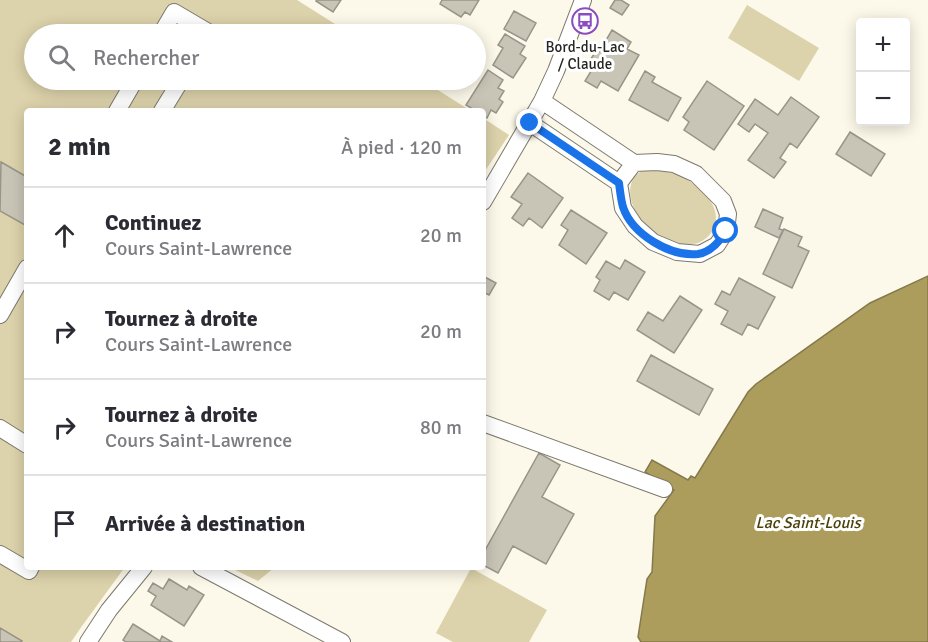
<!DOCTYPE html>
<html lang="fr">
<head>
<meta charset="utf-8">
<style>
	:root { --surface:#fff; --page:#f2f2f3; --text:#2b2b33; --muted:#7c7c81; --line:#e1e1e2 }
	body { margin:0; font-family:Signika,sans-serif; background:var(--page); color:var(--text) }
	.controls { position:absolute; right:18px; top:18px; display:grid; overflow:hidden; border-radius:6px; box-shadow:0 3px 15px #0003 }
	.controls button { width:54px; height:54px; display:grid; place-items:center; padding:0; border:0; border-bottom:2px solid var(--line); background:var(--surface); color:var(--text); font:30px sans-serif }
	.stop { position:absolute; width:18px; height:18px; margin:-14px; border:4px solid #1a73e8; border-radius:50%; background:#fff }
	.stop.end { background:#1a73e8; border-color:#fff; box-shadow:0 2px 6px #0008 }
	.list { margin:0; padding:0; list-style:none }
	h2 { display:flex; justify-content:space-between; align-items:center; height:78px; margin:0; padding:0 24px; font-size:26px }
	h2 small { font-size:20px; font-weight:400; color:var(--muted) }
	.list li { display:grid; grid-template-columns:39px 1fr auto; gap:18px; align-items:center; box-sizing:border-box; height:96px; padding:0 24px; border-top:2px solid var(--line) }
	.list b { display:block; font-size:22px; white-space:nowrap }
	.list p { margin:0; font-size:20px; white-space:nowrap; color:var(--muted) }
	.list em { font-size:20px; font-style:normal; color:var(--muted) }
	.icon { flex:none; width:33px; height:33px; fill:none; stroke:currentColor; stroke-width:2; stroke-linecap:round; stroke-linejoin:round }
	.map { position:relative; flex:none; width:928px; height:642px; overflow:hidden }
	.search { position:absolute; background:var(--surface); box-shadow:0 3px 15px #0003; left:24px; top:24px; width:462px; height:66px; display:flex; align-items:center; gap:15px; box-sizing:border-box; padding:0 21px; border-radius:33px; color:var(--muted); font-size:22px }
	.panel { position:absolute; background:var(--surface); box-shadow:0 3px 15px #0003; left:24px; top:108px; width:462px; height:462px; border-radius:6px }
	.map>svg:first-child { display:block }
	.green { fill:#dcd2ab }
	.water { fill:#ac9d5d; stroke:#84794b; stroke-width:1.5 }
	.building { fill:#c8c5b7; stroke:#989588; stroke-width:1.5 }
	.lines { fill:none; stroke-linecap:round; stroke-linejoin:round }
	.minor-casing { stroke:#7c796c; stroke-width:18 }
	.minor { stroke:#fff; stroke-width:16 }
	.route { stroke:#1a73e8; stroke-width:8 }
	.labels { text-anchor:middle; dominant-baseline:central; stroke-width:6; stroke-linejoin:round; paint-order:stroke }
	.poi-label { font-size:15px; fill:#272621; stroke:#fff }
	.water-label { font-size:16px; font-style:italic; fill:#4c410c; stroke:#fff }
</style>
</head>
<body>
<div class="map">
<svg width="928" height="642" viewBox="0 0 928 642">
	<rect width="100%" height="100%" fill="#fcf9ea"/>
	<path class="green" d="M0 0H297L351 34H34V80H422L471 111H27V567H125L82 626 71 642H0Z
		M747 5 819 48 799 81 728 38Z
		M483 118 509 135 483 174Z
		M653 169C662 171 672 172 680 176 701 186 727 209 711 233 706 239 700 244 692 244 685 245 679 245 673 243 662 239 648 228 640 218 630 205 624 183 640 172 643 170 649 170 653 169Z
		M229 567H275L258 581Z
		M471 568 547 610 529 642H453L436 633Z"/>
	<path class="water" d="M928 276V642H641L638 637 647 579 652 572 655 516 674 490 645 472 652 460 688 480 691 476 695 478 748 392 756 384 870 303Z"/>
	<path class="building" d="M317 0H341L333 12 316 1Z
		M442 0H479L470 15 465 12 461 17 440 4Z
		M615 0H621L629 5 622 15 610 8Z
		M514 11 536 23 526 41 504 29Z
		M612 30 631 42 627 49 639 55 618 91 601 81 597 88 585 81 593 68 587 65 596 51 599 52Z
		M505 34 525 46 520 54 526 58 513 78 493 65 503 48 498 45Z
		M488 70 503 80 498 88 504 91 499 99 503 102 496 113 491 110 487 118 483 116V111H476L466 105Z
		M645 71 655 77 652 82 681 98 668 121 629 100Z
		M707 81 744 106 714 150 684 130 689 122 683 117Z
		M791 97 819 117 797 148 790 143 780 158 786 162 774 178 748 160 768 133 755 124 749 132 738 124 755 99 778 115Z
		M850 132 885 154 871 176 836 154Z
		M1 162 27 177V221L25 225 0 211Z
		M528 173 563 198 542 228 529 218 523 226 512 218 522 204 511 197Z
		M763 209 783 218 779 229 783 230 779 238 755 227Z
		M571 210 607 233 586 264 559 245 568 230 561 225Z
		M784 229 802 237 798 246 809 251 792 288 763 274Z
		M625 260 645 272 628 300 614 292 609 300 594 291 600 280 596 277 606 261 620 269Z
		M483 276 496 283 489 295 483 292Z
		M739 278 775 297 758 329 748 324 742 335 721 324 728 311 715 304 722 291 730 295Z
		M680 296 702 310 674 353 637 330 648 312 663 321Z
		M651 355 713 389 699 415 637 381Z
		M539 453 560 465 542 497 574 514 546 564 513 546 498 573 483 565V554Z
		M169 579 187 590 189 586 204 595 184 626 151 605 156 596 148 591 153 583 163 589Z
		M133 624 160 641 162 636 172 642H126L123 640Z
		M0 628 22 641 21 642H0Z"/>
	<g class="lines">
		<g class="minor-casing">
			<path id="minor" d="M161 34 174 12 208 32 207 34
				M542 101 634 163
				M117 111 135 80
				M162 111 181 80
				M530 123 619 183
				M657 162 674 164 696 174 723 201 728 214 726 231 717 245 700 254 677 252 653 242 635 226 623 208 619 183 634 163Z
				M483 202 542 101 556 71 583 0
				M0 315 27 268
				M483 423 664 489
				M0 428 27 445
				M0 554 29 571 31 567
				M201 567 342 642
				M88 642 109 610 144 567"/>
		</g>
		<use href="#minor" class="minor"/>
	</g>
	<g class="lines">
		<path class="route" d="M530 123 619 183C620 191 621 200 623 207 632 234 670 257 698 254 711 252 720 241 726 231"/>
	</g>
	<defs>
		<g id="bus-ring" transform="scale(1.35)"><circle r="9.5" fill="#fff" stroke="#8b4cc1" stroke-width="1.5"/><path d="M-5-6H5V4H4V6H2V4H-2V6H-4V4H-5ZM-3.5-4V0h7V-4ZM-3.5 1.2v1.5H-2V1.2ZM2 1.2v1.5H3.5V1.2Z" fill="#8b4cc1"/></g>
	</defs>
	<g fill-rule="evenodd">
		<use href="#bus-ring" x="585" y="21"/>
	</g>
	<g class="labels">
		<g class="poi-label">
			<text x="585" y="47">Bord-du-Lac<tspan x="585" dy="17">/ Claude</tspan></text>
		</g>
		<g class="water-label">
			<text x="808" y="523">Lac Saint-Louis</text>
		</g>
	</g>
</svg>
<div class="controls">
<button>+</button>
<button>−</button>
</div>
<div class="stop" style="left:726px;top:231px"></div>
<div class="stop end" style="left:530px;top:123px"></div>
<div class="search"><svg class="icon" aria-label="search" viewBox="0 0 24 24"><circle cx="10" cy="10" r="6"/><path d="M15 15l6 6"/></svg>Rechercher</div>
<section class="panel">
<h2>2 min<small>À pied · 120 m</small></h2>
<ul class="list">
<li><svg class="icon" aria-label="ahead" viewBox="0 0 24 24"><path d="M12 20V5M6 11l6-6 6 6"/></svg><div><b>Continuez</b><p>Cours Saint-Lawrence</p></div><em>20 m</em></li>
<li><svg class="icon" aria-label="right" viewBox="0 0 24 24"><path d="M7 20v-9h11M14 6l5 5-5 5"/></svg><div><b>Tournez à droite</b><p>Cours Saint-Lawrence</p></div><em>20 m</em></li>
<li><svg class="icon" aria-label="right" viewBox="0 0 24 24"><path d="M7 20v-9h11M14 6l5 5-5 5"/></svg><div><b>Tournez à droite</b><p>Cours Saint-Lawrence</p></div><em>80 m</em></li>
<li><svg class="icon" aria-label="arrive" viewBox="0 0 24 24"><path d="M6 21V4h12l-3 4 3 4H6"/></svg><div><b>Arrivée à destination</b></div></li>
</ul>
</section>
</div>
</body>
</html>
